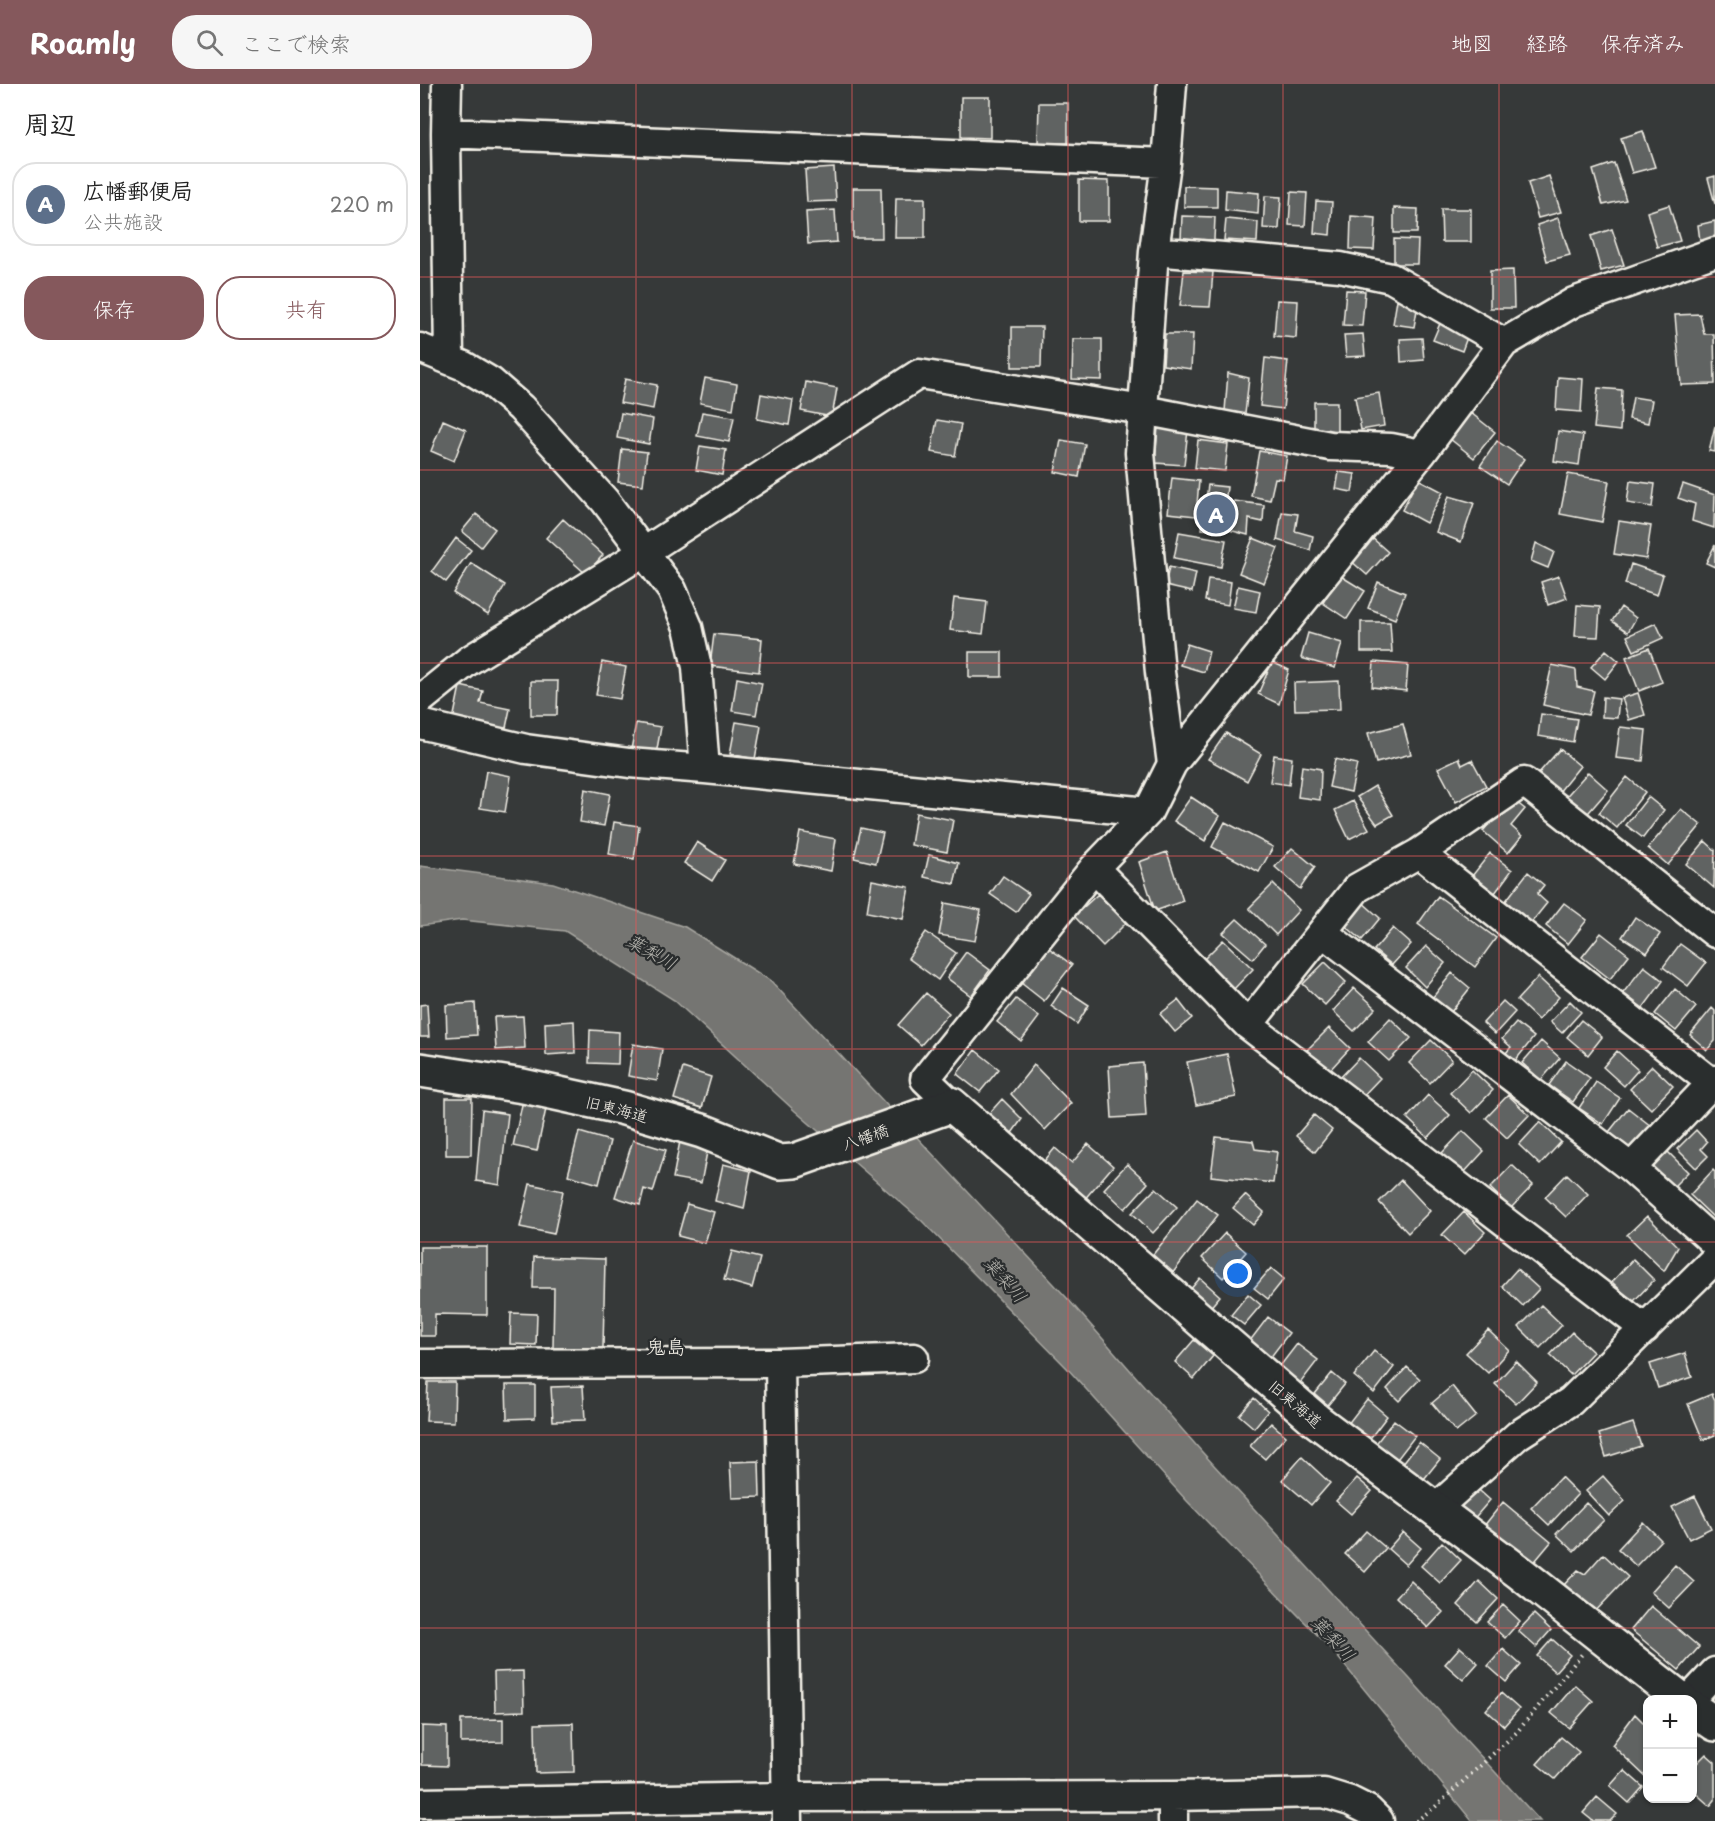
<!DOCTYPE html>
<html lang="ja">
<head>
<meta charset="utf-8">
<style>
	:root { --surface:#fff; --page:#f6f6f6; --text:#222; --muted:#767676; --line:#e0e0e0; --accent:#85585c }
	body { margin:0; font-family:"Playpen Sans","Klee One",sans-serif; background:var(--page); color:var(--text) }
	.controls { position:absolute; right:18px; bottom:18px; display:grid; overflow:hidden; border-radius:12px; box-shadow:0 2px 4px #0004 }
	.controls button { width:54px; height:54px; display:grid; place-items:center; padding:0; border:0; border-bottom:2px solid var(--line); background:var(--surface); color:var(--text); font:30px sans-serif }
	.you { position:absolute; left:818px; top:1190px; width:21px; height:21px; margin:-15px; border:4px solid #fff; border-radius:50%; background:#1a73e8; box-shadow:0 0 0 9px #1a73e833 }
	.badge { display:grid; place-items:center; width:39px; height:39px; border-radius:50%; background:var(--accent); color:#fff; font-size:20px; font-weight:700 }
	.pin { position:absolute; translate:-50% -50%; border:3px solid #fff; box-shadow:0 2px 6px #0006 }
	.list { margin:0; padding:0; list-style:none }
	h2 { display:flex; justify-content:space-between; align-items:center; height:78px; margin:0; padding:0 24px; font-size:26px }
	h2 small { font-size:20px; font-weight:400; color:var(--muted) }
	.list li { display:grid; grid-template-columns:39px 1fr auto; gap:18px; align-items:center; box-sizing:border-box; height:84px; margin:0 12px 12px; padding:0 12px; border:2px solid var(--line); border-radius:24px }
	.list b { display:block; font-size:22px; white-space:nowrap }
	.list p { margin:0; font-size:20px; white-space:nowrap; color:var(--muted) }
	.list em { font-size:20px; font-style:normal; color:var(--muted) }
	.actions { display:flex; gap:12px; padding:18px 24px }
	.actions a { flex:1; padding:14px 0; border:2px solid var(--accent); border-radius:24px; text-align:center; font-size:21px; color:var(--accent) }
	.actions .main { background:var(--accent); color:#fff }
	.icon { flex:none; width:33px; height:33px; fill:none; stroke:currentColor; stroke-width:2; stroke-linecap:round; stroke-linejoin:round }
	.map { position:relative; flex:none; width:1295px; height:1737px; overflow:hidden }
	header { display:flex; align-items:center; gap:36px; box-sizing:border-box; height:84px; padding:0 30px; background:var(--accent); color:#fff }
	header strong { font-size:28px }
	nav { display:flex; gap:33px; margin-inline-start:auto; font-size:21px }
	.search { width:420px; height:54px; background:var(--page); display:flex; align-items:center; gap:15px; box-sizing:border-box; padding:0 21px; border-radius:24px; color:var(--muted); font-size:22px }
	main { display:flex }
	aside { flex:1; background:var(--surface) }
	.map>svg:first-child { display:block }
	.water { fill:#757572; stroke:#a8a7a1; stroke-width:1.5 }
	.building { fill:#616362; stroke:#f4f1e8; stroke-width:1.5 }
	.lines { fill:none; stroke-linecap:round; stroke-linejoin:round }
	.street-casing { stroke:#f4f1e8; stroke-width:33 }
	.secondary-casing { stroke:#f4f1e8; stroke-width:38 }
	.path { stroke:#f4f1e8; stroke-width:4; stroke-dasharray:1.5 4.5; stroke-linecap:butt }
	.street { stroke:#2a2d2e; stroke-width:28 }
	.secondary { stroke:#2a2d2e; stroke-width:33 }
	.grid { fill:none; stroke:#de5a58; stroke-width:1.5; stroke-opacity:0.55 }
	.labels { text-anchor:middle; dominant-baseline:central; stroke-width:4.5; stroke-linejoin:round; paint-order:stroke }
	.street-label { font-size:16px; fill:#f4f1e8; stroke:#2a2d2e }
	.water-label { font-size:18px; font-style:italic; fill:#b4b3ad; stroke:#2a2d2e }
	.quarter-label { font-size:20px; fill:#f4f1e8; stroke:#2a2d2e }
</style>
</head>
<body>
<header>
<strong>Roamly</strong>
<div class="search"><svg class="icon" aria-label="search" viewBox="0 0 24 24"><circle cx="10" cy="10" r="6"/><path d="M15 15l6 6"/></svg>ここで検索</div>
<nav><a>地図</a><a>経路</a><a>保存済み</a></nav>
</header>
<main>
<aside>
<h2>周辺<small></small></h2>
<ul class="list">
<li><span class="badge" style="background:#5c6f8a">A</span><div><b>広幡郵便局</b><p>公共施設</p></div><em>220 m</em></li>
</ul>
<div class="actions"><a class="main">保存</a><a>共有</a></div>
</aside>
<div class="map">
<svg width="1295" height="1737" viewBox="0 0 1295 1737">
	<rect width="100%" height="100%" fill="#363939"/>
	<filter id="ink" filterUnits="userSpaceOnUse"><feTurbulence type="fractalNoise" baseFrequency=".0167" numOctaves="2"/><feDisplacementMap in="SourceGraphic" scale="12" xChannelSelector="R" yChannelSelector="G"/><feConvolveMatrix kernelMatrix="1 2 1 2 8 2 1 2 1" color-interpolation-filters="sRGB"/></filter>
	<g filter="url(#ink)">
		<path class="water" d="M0 782 133 799 265 843 351 897 647 1214 782 1368 1120 1737H1052L912 1566 767 1417 647 1284 501 1136 375 1027 254 916 145 847 42 836 0 842Z"/>
		<path class="building" d="M541 13H570V54L541 53Z
			M619 19H648V59H618Z
			M1223 47 1235 83 1212 89 1201 54Z
			M1194 79 1206 116 1183 121 1173 86Z
			M414 84 416 117 387 118 385 86Z
			M1129 92 1141 128 1118 134 1108 99Z
			M1295 92V120L1288 94Z
			M659 96 689 97V137H659Z
			M764 102 797 103V123H764Z
			M433 104H461L462 154H433Z
			M806 106 839 109 838 130 805 126Z
			M871 108 887 109 885 142 869 141Z
			M845 112 861 113 859 145 843 144Z
			M476 114H505V154H475Z
			M896 117 912 118 910 151 894 149Z
			M1249 121 1260 157 1237 163 1227 128Z
			M974 124 998 125 997 149H974Z
			M1021 125H1051V158H1022Z
			M415 126 417 158 388 160 386 128Z
			M762 132 795 133 794 156 761 155Z
			M931 132 956 134 954 166 930 165Z
			M1138 134 1150 171 1127 177 1117 141Z
			M806 135 838 138 837 158 804 156Z
			M1295 137V154L1280 157 1278 141Z
			M1192 145 1204 181 1181 187 1171 152Z
			M974 155 998 156 997 180H974Z
			M1093 186 1094 224H1070V187Z
			M764 187 793 188 790 223 760 222Z
			M926 206 945 207 942 242 923 241Z
			M857 216 878 217 876 254 854 252Z
			M977 216 998 220 994 243 973 240Z
			M1280 230 1284 250H1294L1295 300 1261 301 1255 231Z
			M1021 237 1049 248 1042 267 1013 256Z
			M592 243H622L621 283H592Z
			M745 250H773L771 285 743 281Z
			M943 250 945 272 926 273 924 251Z
			M1002 254 1004 276 981 278 980 255Z
			M653 255H682V296L652 295Z
			M845 274 868 277 863 325 840 322Z
			M808 289 829 294 825 330 805 327Z
			M1138 293 1163 295 1161 328 1136 326Z
			M285 294 317 300 313 325 280 319Z
			M205 295 237 301 233 325 200 319Z
			M386 298 417 304 412 333 381 327Z
			M1178 304 1202 306 1200 347 1174 344Z
			M959 309 964 342 941 346 935 313Z
			M341 310 373 316 369 341 337 335Z
			M1213 313 1232 316 1228 339 1209 335Z
			M894 318H917V347H894Z
			M282 328 314 333 309 358 277 352Z
			M201 329 233 335 229 360 197 354Z
			M1051 329 1075 348 1054 374 1030 355Z
			M23 336 46 346 34 377 11 367Z
			M517 336 541 340 535 372 511 368Z
			M1295 342V368L1289 367Z
			M738 343 768 346 764 381 735 379Z
			M1138 347 1163 351 1159 381 1134 377Z
			M641 356 665 360 659 393 635 388Z
			M778 356 808 360 805 387 775 384Z
			M1077 357 1104 375 1087 400 1060 382Z
			M280 362 306 366 302 391 276 386Z
			M202 365 227 368 223 401 198 398Z
			M839 367 867 372 863 395 855 394 850 416 831 412Z
			M919 388 935 390 932 408 916 405Z
			M1148 390 1189 397 1182 438 1140 430Z
			M752 394 779 397 776 432 748 429Z
			M998 395 1023 408 1006 439 982 426Z
			M1210 397 1235 400 1232 423 1207 419Z
			M1263 400 1295 411 1294 444 1272 437 1275 420 1258 414Z
			M788 401 807 403 802 447 782 445Z
			M1029 412 1054 419 1041 458 1016 448Z
			M814 417 844 421 843 438 829 435 828 451 809 446Z
			M862 428 878 430 875 447 893 452 890 466 857 456Z
			M56 430 75 445 61 463 42 447Z
			M143 435 183 471 166 490 126 454Z
			M1199 437 1231 442 1226 475 1194 470Z
			M759 448 806 456 801 483 754 474Z
			M951 453 968 468 947 491 930 476Z
			M36 454 51 466 26 498 12 487Z
			M833 454 858 464 844 499 819 489Z
			M1116 459 1134 468 1128 484 1111 477Z
			M1295 461V483L1286 479Z
			M51 479 85 501 68 531 33 509Z
			M1211 480 1243 491 1237 511 1205 500Z
			M749 483 776 489 772 508 745 502Z
			M919 491 945 507 927 535 903 519Z
			M1139 492 1147 514 1128 521 1121 498Z
			M788 495 811 498 808 521 785 517Z
			M958 498 985 509 975 535 948 524Z
			M818 502 840 507 836 528 813 524Z
			M534 514 567 518 563 550 530 546Z
			M1157 521 1180 523 1178 553 1155 552Z
			M1201 523 1216 534 1208 548 1192 537Z
			M941 538H970L972 568H941Z
			M1236 539 1243 554 1214 567 1207 552Z
			M888 549 922 559 915 584 881 574Z
			M294 550 342 555 339 588 290 582Z
			M767 560 789 567 784 588 760 581Z
			M1229 564 1242 598 1219 607 1206 573Z
			M1186 566 1199 577 1185 595 1171 583Z
			M549 568H582V593H549Z
			M182 578 206 583 200 615 176 611Z
			M852 578 869 586 859 620 838 610Z
			M954 578 988 581 986 607 952 603Z
			M1132 581 1156 586 1157 603 1174 607 1168 631 1123 621Z
			M317 594 342 599 336 631 312 627Z
			M111 597H138L137 631H111Z
			M919 597 920 625 875 626 874 599Z
			M40 602 63 607 60 619 90 625 84 653 32 641Z
			M1218 609 1225 631 1209 636 1202 614Z
			M1183 613 1199 615 1197 634 1182 633Z
			M1121 630 1157 635 1153 658 1118 652Z
			M316 638 341 642 335 675 310 670Z
			M216 639 241 643 235 676 210 671Z
			M983 640 991 670 956 679 948 649Z
			M1200 643 1226 646 1223 677 1196 674Z
			M806 649 841 670 827 697 788 675Z
			M1140 665 1160 682 1139 708 1118 690Z
			M854 671 872 674 869 701 850 698Z
			M1039 674 1042 681 1052 676 1066 702 1036 718 1018 684Z
			M915 675 937 680 931 708 909 703Z
			M882 682 901 685 900 716 878 713Z
			M66 687 91 692 85 728 60 724Z
			M1168 688 1188 706 1163 735 1142 717Z
			M1207 693 1225 708 1197 744 1179 729Z
			M955 702 973 731 957 740 937 713Z
			M165 705 190 710 184 742 160 738Z
			M771 713 800 732 785 757 754 737Z
			M1228 713 1244 726 1223 754 1206 741Z
			M1091 714 1105 725 1091 742 1102 752 1088 769 1063 747Z
			M933 717 949 745 929 755 915 726Z
			M1261 725 1281 741 1248 781 1228 764Z
			M496 729 533 736 527 768 491 761Z
			M194 738 219 742 214 775 189 770Z
			M805 738 853 763 839 788 792 763Z
			M441 744 463 749 456 779 434 774Z
			M380 748 416 755 411 787 374 780Z
			M1285 757 1295 766 1294 804 1266 780Z
			M277 758 305 776 292 797 264 779Z
			M872 764 895 783 880 805 855 783Z
			M747 768 763 817 735 827 719 778Z
			M1070 769 1092 786 1075 809 1052 792Z
			M509 771 539 779 534 800 504 793Z
			M1108 788 1124 801 1117 810 1127 819 1111 839 1085 818Z
			M583 792 609 810 596 828 570 810Z
			M452 796 489 803 483 835 447 828Z
			M853 800 879 826 856 851 829 824Z
			M678 810 706 839 683 862 654 832Z
			M1018 812 1076 854 1055 883 998 840Z
			M941 817 960 834 942 856 922 839Z
			M525 819 561 826 555 857 519 851Z
			M1144 819 1167 836 1148 860 1126 842Z
			M1215 833 1240 850 1227 869 1202 853Z
			M817 835 845 860 833 875 803 849Z
			M973 844 991 860 972 881 954 866Z
			M506 848 536 869 518 896 488 874Z
			M1181 849 1209 871 1190 895 1162 873Z
			M803 856 833 885 812 907 781 878Z
			M1260 860 1286 879 1268 902 1243 883Z
			M1006 862 1025 879 1005 903 986 884Z
			M629 864 652 881 624 917 601 899Z
			M546 868 570 886 551 912 527 894Z
			M905 878 926 898 905 921 883 900Z
			M1224 882 1243 897 1223 924 1203 909Z
			M1032 889 1050 904 1027 933 1009 918Z
			M1118 893 1139 913 1118 936 1097 916Z
			M643 904 669 921 657 940 631 922Z
			M934 904 956 924 934 947 913 927Z
			M1255 905 1276 923 1256 947 1235 930Z
			M506 909 529 929 501 961 478 941Z
			M596 915 619 933 601 957 577 938Z
			M758 916 772 934 755 948 740 930Z
			M1083 917 1095 928 1075 950 1063 939Z
			M1150 917 1161 928 1142 949 1130 938Z
			M55 919 57 951 27 953 26 921Z
			M7 920 9 953H0V921Z
			M1292 924 1295 927V957L1287 966 1270 951Z
			M103 932 105 964 76 966 74 933Z
			M970 934 991 954 969 977 948 958Z
			M1161 936 1182 953 1168 971 1147 953Z
			M154 937 155 969 126 971 125 939Z
			M1096 939 1114 953 1095 977 1086 969 1091 963 1082 955Z
			M909 944 930 964 909 987 887 966Z
			M170 946 199 948 198 980 169 979Z
			M1011 956 1032 976 1010 999 989 979Z
			M1121 957 1140 974 1121 996 1102 979Z
			M213 960 242 965 237 997 208 992Z
			M555 966 579 985 560 1008 537 990Z
			M1197 967 1218 986 1204 1002 1183 983Z
			M807 970 816 1013 776 1021 767 978Z
			M939 974 960 994 938 1017 917 997Z
			M1146 977 1170 994 1153 1018 1129 1001Z
			M723 979 726 1032 692 1034 689 982Z
			M614 981 651 1019 625 1046 591 1010Z
			M1232 982 1253 1002 1231 1025 1210 1005Z
			M263 984 291 993 282 1024 254 1015Z
			M1052 986 1073 1006 1051 1029 1030 1009Z
			M1176 998 1200 1014 1183 1040 1159 1024Z
			M1008 1011 1030 1031 1008 1054 987 1034Z
			M1088 1011 1109 1031 1087 1054 1066 1034Z
			M26 1014H52L51 1071H26Z
			M582 1015 602 1035 590 1052 566 1033Z
			M103 1016 127 1020 117 1067 93 1062Z
			M1208 1024 1231 1042 1211 1067 1189 1048Z
			M62 1026 88 1030 80 1101 56 1097Z
			M894 1031 912 1046 895 1068 876 1052Z
			M1120 1038 1141 1058 1120 1081 1099 1061Z
			M1276 1046 1287 1058 1281 1065 1288 1072 1276 1084 1257 1065Z
			M1043 1047 1064 1067 1042 1091 1021 1070Z
			M159 1048 190 1057 179 1100 148 1091Z
			M796 1053 833 1057 835 1065 857 1068 853 1099 791 1092Z
			M213 1056 246 1066 233 1108 224 1105 220 1121 195 1113Z
			M260 1057 288 1063 281 1099 253 1094Z
			M668 1060 693 1082 663 1117 621 1081 635 1064 652 1079Z
			M1246 1066 1268 1088 1250 1106 1228 1084Z
			M303 1080 331 1087 324 1125 295 1117Z
			M707 1080 728 1099 705 1125 684 1105Z
			M1092 1081 1113 1101 1091 1124 1070 1104Z
			M1293 1086 1295 1088V1131L1293 1133 1270 1111Z
			M1147 1090 1168 1110 1146 1133 1125 1113Z
			M981 1096 1010 1127 988 1149 959 1118Z
			M110 1100 143 1107 134 1150 100 1143Z
			M736 1104 757 1123 733 1149 712 1129Z
			M825 1111 844 1128 833 1141 813 1124Z
			M777 1115 798 1131 748 1195 727 1178Z
			M267 1120 294 1128 285 1159 258 1152Z
			M1044 1128 1065 1148 1044 1171 1022 1151Z
			M1227 1132 1258 1163 1244 1187 1207 1151Z
			M805 1149 826 1168 803 1194 782 1174Z
			M0 1163H67V1231L15 1230V1252H0Z
			M312 1167 340 1174 332 1204 304 1196Z
			M114 1173 185 1175 183 1264H133L134 1204H113Z
			M1213 1175 1234 1196 1213 1218 1192 1198Z
			M851 1184 864 1195 848 1215 834 1204Z
			M1097 1185 1119 1205 1103 1222 1082 1202Z
			M780 1194 800 1212 789 1225 769 1207Z
			M828 1210 841 1221 824 1241 811 1231Z
			M1121 1221 1142 1241 1120 1264 1099 1243Z
			M91 1229 117 1230 116 1261 90 1260Z
			M848 1233 869 1249 850 1274 829 1258Z
			M1068 1246 1089 1266 1068 1289 1046 1269Z
			M1152 1248 1173 1268 1151 1291 1130 1271Z
			M774 1256 793 1272 774 1295 755 1278Z
			M877 1260 898 1276 878 1302 857 1286Z
			M954 1267 974 1283 954 1309 934 1292Z
			M1265 1269 1272 1293 1238 1304 1230 1280Z
			M1096 1277 1117 1298 1096 1320 1075 1300Z
			M987 1283 1000 1295 979 1317 967 1305Z
			M912 1289 925 1300 908 1321 895 1310Z
			M8 1298H35L34 1338 6 1337Z
			M86 1301H115V1334L87 1335Z
			M163 1302 165 1336 133 1337 131 1303Z
			M1032 1302 1056 1332 1036 1348 1012 1319Z
			M1292 1310 1295 1316V1351L1283 1356 1268 1320Z
			M834 1314 848 1327 834 1344 819 1331Z
			M947 1315 967 1332 948 1357 927 1341Z
			M974 1336 995 1352 975 1378 954 1362Z
			M851 1339 866 1352 845 1375 830 1362Z
			M1213 1339 1221 1362 1186 1373 1179 1350Z
			M999 1358 1020 1375 1000 1400 980 1383Z
			M882 1373 910 1399 891 1421 862 1396Z
			M339 1377 340 1413 312 1414 310 1378Z
			M1183 1392 1205 1417 1189 1432 1166 1407Z
			M1141 1393 1158 1410 1129 1441 1111 1424Z
			M937 1394 952 1407 931 1430 916 1417Z
			M1051 1399 1070 1416 1051 1438 1032 1422Z
			M1275 1412 1291 1444 1269 1455 1252 1423Z
			M1083 1418 1131 1458 1111 1482 1064 1442Z
			M1166 1419 1184 1436 1154 1467 1136 1450Z
			M1223 1438 1241 1456 1216 1482 1198 1465Z
			M946 1447 966 1464 945 1488 925 1470Z
			M983 1448 1001 1464 986 1481 968 1465Z
			M1022 1458 1041 1476 1020 1499 1001 1482Z
			M1183 1470 1208 1493 1171 1532 1141 1504 1158 1486 1165 1490Z
			M1255 1481 1274 1498 1249 1524 1231 1508Z
			M991 1497 1023 1528 1008 1544 976 1513Z
			M1059 1497 1078 1515 1057 1538 1038 1521Z
			M1083 1521 1100 1537 1085 1554 1067 1538Z
			M1231 1522 1279 1563 1259 1586 1211 1546Z
			M1114 1530 1131 1546 1116 1563 1098 1547Z
			M1132 1555 1150 1571 1135 1588 1117 1572Z
			M1040 1563 1058 1579 1043 1596 1025 1580Z
			M1083 1565 1101 1581 1086 1598 1068 1582Z
			M103 1587 104 1627 75 1628 74 1588Z
			M1155 1601 1173 1617 1149 1644 1131 1629Z
			M1081 1609 1099 1625 1084 1642 1066 1626Z
			M1215 1630 1228 1643V1695L1192 1661Z
			M83 1635V1658L41 1659V1636Z
			M153 1639 154 1688 116 1689 115 1640Z
			M2 1642 27 1643V1682L2 1681Z
			M1141 1653 1159 1668 1135 1695 1117 1680Z
			M1286 1670 1295 1678V1716L1290 1722 1272 1706V1684Z
			M1204 1686 1223 1703 1209 1719 1190 1702Z
			M1177 1713 1197 1730 1190 1737H1173L1163 1729Z"/>
		<g class="lines">
			<g class="street-casing">
				<path id="street" d="M27 0 26 49 29 275
					M26 49 746 79
					M734 167 920 183 971 194 1084 259
					M0 264 44 282 71 298 101 324 185 417 252 506 268 543 277 583 285 685
					M0 616 48 577 224 468 499 290 723 326 910 362 971 364 1001 370
					M0 640 106 665 209 679 285 685 728 728
					M752 680 740 588 720 369 734 167 746 79 752 0
					M999 769 1292 999
					M674 784 828 941 1225 1245
					M902 848 1211 1084 1295 1159
					M828 941 937 804 999 769 1104 698 1295 849
					M532 1021 505 995 674 784 728 728 752 680 1001 370 1084 259 1154 218 1295 168
					M1211 1084 1295 996
					M360 1279 367 1737
					M0 1280 360 1279 494 1274
					M1014 1426 1098 1351 1151 1317 1295 1175
					M1269 1616 1295 1588
					M753 1712V1737
					M0 1719 367 1713 753 1712 904 1709 930 1717 948 1726 959 1737"/>
			</g>
			<g class="secondary-casing">
				<path id="secondary" d="M0 986 103 1002 204 1024 282 1047 360 1078 374 1077 532 1021 897 1337 1099 1488 1262 1616
					M1272 1624 1295 1640"/>
			</g>
			<path class="path" d="M996 1737 1014 1724 1097 1648 1162 1570"/>
			<use href="#street" class="street"/>
			<use href="#secondary" class="secondary"/>
		</g>
	</g>
	<path class="grid" d="M216 0V1737M432 0V1737M648 0V1737M863 0V1737M1079 0V1737M0 193H1295M0 386H1295M0 579H1295M0 772H1295M0 965H1295M0 1158H1295M0 1351H1295M0 1544H1295"/>
	<g class="labels">
		<g class="street-label">
			<text transform="translate(197 1024) rotate(14)">旧東海道</text>
			<text transform="translate(445 1052) rotate(-19)">八幡橋</text>
			<text transform="translate(876 1319) rotate(40)">旧東海道</text>
		</g>
		<g class="water-label">
			<text transform="translate(232 867) rotate(29)">葉梨川</text>
			<text transform="translate(586 1195) rotate(49)">葉梨川</text>
			<text transform="translate(914 1554) rotate(47)">葉梨川</text>
		</g>
		<g class="quarter-label">
			<text x="246" y="1262">鬼島</text>
		</g>
	</g>
</svg>
<div class="controls">
<button>+</button>
<button>−</button>
</div>
<div class="you"></div>
<div class="pin badge" style="left:796px;top:430px;background:#5c6f8a">A</div>
</div>
</main>
</body>
</html>
